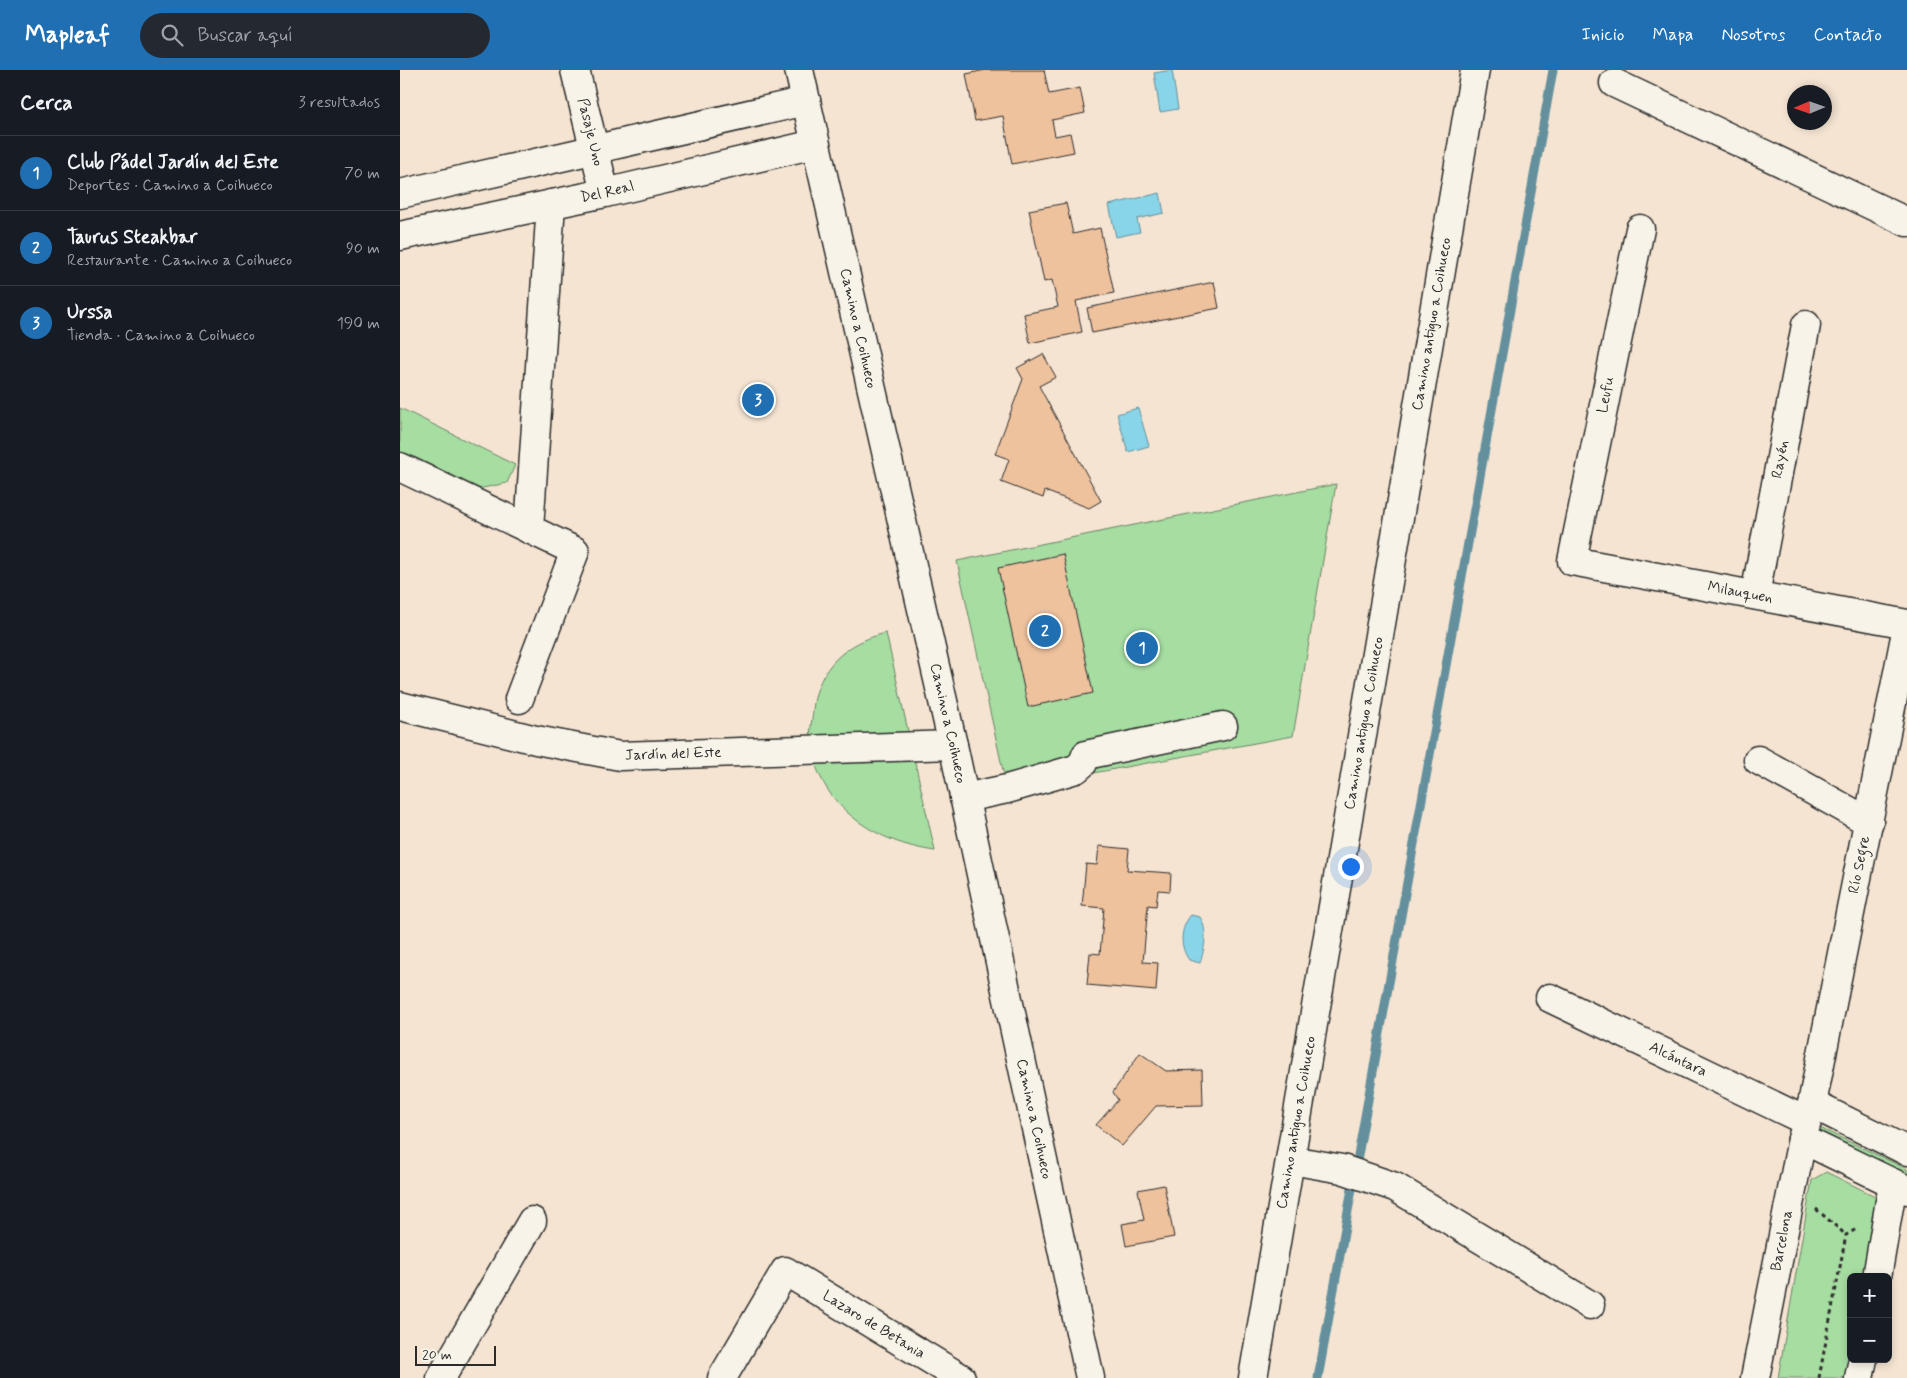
<!DOCTYPE html>
<html lang="es">
<head>
<meta charset="utf-8">
<style>
	:root { --surface:#171b24; --page:#242831; --text:#f1f3f6; --muted:#9ea1a6; --line:#363941; --accent:#1f6fb2 }
	body { margin:0; font-family:Mynerve,sans-serif; background:var(--page); color:var(--text) }
	.controls { position:absolute; right:15px; bottom:15px; display:grid; overflow:hidden; border-radius:8px; box-shadow:0 2px 8px #0003 }
	.controls button { width:45px; height:45px; display:grid; place-items:center; padding:0; border:0; border-bottom:1px solid var(--line); background:var(--surface); color:var(--text); font:25px sans-serif }
	.compass { position:absolute; left:1387px; top:15px; width:45px; height:45px; border-radius:50%; background:var(--surface); box-shadow:0 2px 8px #0003; rotate:268deg }
	.scale { position:absolute; left:15px; bottom:12px; width:81px; box-sizing:border-box; padding-left:5px; border:2px solid #2b2b2b; border-top:0; font-size:14px; line-height:18px; white-space:nowrap; color:#2b2b2b; -webkit-text-stroke:4px #f7f3e8; paint-order:stroke }
	.you { position:absolute; left:950px; top:796px; width:18px; height:18px; margin:-12px; border:4px solid #fff; border-radius:50%; background:#1a73e8; box-shadow:0 0 0 8px #1a73e833 }
	.badge { display:grid; place-items:center; width:32px; height:32px; border-radius:50%; background:var(--accent); color:#fff; font-size:16px; font-weight:700 }
	.pin { position:absolute; translate:-50% -50%; border:2px solid #fff; box-shadow:0 1px 5px #0006 }
	.list { margin:0; padding:0; list-style:none }
	h2 { display:flex; justify-content:space-between; align-items:center; height:65px; margin:0; padding:0 20px; font-size:21px }
	h2 small { font-size:16px; font-weight:400; color:var(--muted) }
	.list li { display:grid; grid-template-columns:32px 1fr auto; gap:15px; align-items:center; box-sizing:border-box; height:75px; padding:0 20px; border-top:1px solid var(--line) }
	.list b { display:block; font-size:19px; white-space:nowrap }
	.list p { margin:0; font-size:16px; white-space:nowrap; color:var(--muted) }
	.list em { font-size:16px; font-style:normal; color:var(--muted) }
	.icon { flex:none; width:28px; height:28px; fill:none; stroke:currentColor; stroke-width:2; stroke-linecap:round; stroke-linejoin:round }
	.map { position:relative; flex:none; width:1507px; height:1308px; overflow:hidden }
	header { display:flex; align-items:center; gap:30px; box-sizing:border-box; height:70px; padding:0 25px; background:var(--accent); color:#fff }
	header strong { font-size:24px }
	nav { display:flex; gap:28px; margin-inline-start:auto; font-size:18px }
	.search { width:350px; height:45px; background:var(--page); display:flex; align-items:center; gap:12px; box-sizing:border-box; padding:0 18px; border-radius:28px; color:var(--muted); font-size:19px }
	main { display:flex }
	aside { flex:1; background:var(--surface) }
	.map>svg:first-child { display:block }
	.green { fill:#a6dda1; stroke:#688466 }
	.water { fill:#88d4e8; stroke:#63909c }
	.lines { fill:none; stroke-linecap:round; stroke-linejoin:round }
	.stream { stroke:#63909c; stroke-width:9 }
	.building { fill:#efc29e; stroke:#2b2b2b }
	.minor-casing { stroke:#2b2b2b; stroke-width:31 }
	.major-casing { stroke:#2b2b2b; stroke-width:31 }
	.path { stroke:#2b2b2b; stroke-width:3; stroke-dasharray:4 4; stroke-linecap:butt }
	.minor { stroke:#f7f3e8; stroke-width:28 }
	.major { stroke:#f7f3e8; stroke-width:28 }
	.labels { text-anchor:middle; dominant-baseline:central; stroke-width:4.5; stroke-linejoin:round; paint-order:stroke }
	.street-label { font-size:15px; fill:#2b2b2b; stroke:#f7f3e8 }
</style>
</head>
<body>
<header>
<strong>Mapleaf</strong>
<div class="search"><svg class="icon" aria-label="search" viewBox="0 0 24 24"><circle cx="10" cy="10" r="6"/><path d="M15 15l6 6"/></svg>Buscar aquí</div>
<nav><a>Inicio</a><a>Mapa</a><a>Nosotros</a><a>Contacto</a></nav>
</header>
<main>
<aside>
<h2>Cerca<small>3 resultados</small></h2>
<ul class="list">
<li><span class="badge">1</span><div><b>Club Pádel Jardín del Este</b><p>Deportes · Camino a Coihueco</p></div><em>70 m</em></li>
<li><span class="badge">2</span><div><b>Taurus Steakbar</b><p>Restaurante · Camino a Coihueco</p></div><em>90 m</em></li>
<li><span class="badge">3</span><div><b>Urssa</b><p>Tienda · Camino a Coihueco</p></div><em>190 m</em></li>
</ul>
</aside>
<div class="map">
<svg width="1507" height="1308" viewBox="0 0 1507 1308">
	<rect width="100%" height="100%" fill="#f5e4d2"/>
	<filter id="ink" filterUnits="userSpaceOnUse"><feTurbulence type="fractalNoise" baseFrequency=".02" numOctaves="2"/><feDisplacementMap in="SourceGraphic" scale="10" xChannelSelector="R" yChannelSelector="G"/><feConvolveMatrix kernelMatrix="1 2 1 2 8 2 1 2 1" color-interpolation-filters="sRGB"/></filter>
	<g filter="url(#ink)">
		<path class="green" d="M0 338 115 395 107 413 73 420 0 384Z
			M936 414 893 666 607 719 557 491Z
			M486 563 535 781C477 773 420 738 411 675 409 664 412 651 413 640 417 598 446 572 486 563Z
			M1420 1058 1507 1099V1108L1416 1065Z
			M1426 1102 1479 1128 1465 1207H1451V1287L1447 1308H1378L1412 1110Z"/>
		<path class="water" d="M772 0 778 39 760 42 754 3Z
			M760 123 764 143 737 149 740 162 716 167 709 135Z
			M738 338 749 376 728 382 717 344Z
			M791 845 800 847C808 860 805 878 800 893L789 890C779 876 780 858 791 845Z"/>
		<g class="lines">
			<path class="stream" d="M918 1308 1153 0"/>
		</g>
		<path class="building" d="M586 0H644L649 24 680 18 685 43 652 50 655 66 670 63 674 82 612 94 603 46 575 51 566 4Z
			M666 133 673 164 700 158 714 223 676 231 682 262 630 273 624 244 658 237 652 210 644 212 629 140Z
			M814 212 819 238 692 263 687 238Z
			M643 284 656 307 639 316 701 431 689 438 645 421 643 428 601 412 609 389 595 384 623 309 617 298Z
			M663 484 693 623 628 637 598 498Z
			M699 776 729 779 727 800 771 803 770 821 758 820 756 836 748 835 743 892 758 893 756 921 687 915 690 883 700 884 704 838 682 836 686 794 697 795Z
			M740 983 766 1001 802 1000 803 1035 756 1036 722 1076 696 1055 718 1030 713 1022Z
			M764 1115 774 1167 726 1176 722 1154 744 1150 738 1120Z"/>
		<g class="lines">
			<g class="minor-casing">
				<g id="minor">
					<path id="s1" d="M175 0 205 123"/>
					<path d="M1214 13 1507 152"/>
					<path d="M0 124 406 31"/>
					<path id="s2" d="M1240 159 1172 491 1507 554"/>
					<path id="s3" d="M0 166 205 123 415 74"/>
					<path d="M0 397 175 481 119 629"/>
					<path d="M129 459 151 134"/>
					<path id="s4" d="M1355 525 1406 255"/>
					<path id="s5" d="M0 636 136 670 220 686 553 675"/>
					<path d="M1358 690 1469 752"/>
					<path d="M564 728 607 719 676 699 683 693 686 685 823 656"/>
					<path id="s6" d="M1150 928 1406 1051"/>
					<path d="M1412 1034 1507 1081"/>
					<path d="M1402 1069 1507 1120"/>
					<path d="M891 1090 942 1099 995 1117 1190 1235"/>
					<path d="M1477 1207 1493 1113"/>
					<path d="M41 1308 132 1151"/>
					<path id="s7" d="M322 1308 385 1201 561 1308"/>
					<path id="s8" d="M853 1308 1075 0"/>
					<path id="s9" d="M1355 1308 1402 1069 1412 1034 1507 557"/>
					<path d="M1459 1308 1463 1289"/>
				</g>
			</g>
			<g class="major-casing">
				<g id="major">
					<path id="s10" d="M399 0 553 675 690 1308"/>
				</g>
			</g>
			<path class="path" d="M1416 1139 1446 1165
				M1419 1308 1446 1165 1458 1158"/>
			<use href="#minor" class="minor"/>
			<use href="#major" class="major"/>
		</g>
	</g>
	<g class="labels">
		<g class="street-label">
			<text stroke="none"><textPath href="#s1" startOffset="64">Pasaje Uno</textPath></text>
			<text stroke="none"><textPath href="#s3" startOffset="212">Del Real</textPath></text>
			<text stroke="none"><textPath href="#s8" startOffset="1069">Camino antiguo a Coihueco</textPath></text>
			<text stroke="none"><textPath href="#s10" startOffset="265">Camino a Coihueco</textPath></text>
			<text transform="translate(1206 325) rotate(-79)">Leufu</text>
			<text stroke="none"><textPath href="#s4" startOffset="138">Rayén</textPath></text>
			<text stroke="none"><textPath href="#s2" startOffset="510">Milauquen</textPath></text>
			<text stroke="none"><textPath href="#s10" startOffset="670">Camino a Coihueco</textPath></text>
			<text stroke="none"><textPath href="#s8" startOffset="664">Camino antiguo a Coihueco</textPath></text>
			<text stroke="none"><textPath href="#s5" startOffset="279">Jardín del Este</textPath></text>
			<text stroke="none"><textPath href="#s9" startOffset="524">Río Segre</textPath></text>
			<text stroke="none"><textPath href="#s6" startOffset="142">Alcántara</textPath></text>
			<text stroke="none"><textPath href="#s10" startOffset="1075">Camino a Coihueco</textPath></text>
			<text stroke="none"><textPath href="#s8" startOffset="259">Camino antiguo a Coihueco</textPath></text>
			<text stroke="none"><textPath href="#s9" startOffset="140">Barcelona</textPath></text>
			<text stroke="none"><textPath href="#s7" startOffset="228">Lazaro de Betania</textPath></text>
		</g>
	</g>
</svg>
<div class="controls">
<button>+</button>
<button>−</button>
</div>
<svg class="compass" viewBox="-18 -18 36 36"><path d="M0-13l5 13h-10z" fill="#e53935"/><path d="M0 13l5-13h-10z" fill="#9ea1a6"/></svg>
<div class="scale">20 m</div>
<div class="you"></div>
<div class="pin badge" style="left:742px;top:578px">1</div>
<div class="pin badge" style="left:645px;top:561px">2</div>
<div class="pin badge" style="left:358px;top:330px">3</div>
</div>
</main>
</body>
</html>
